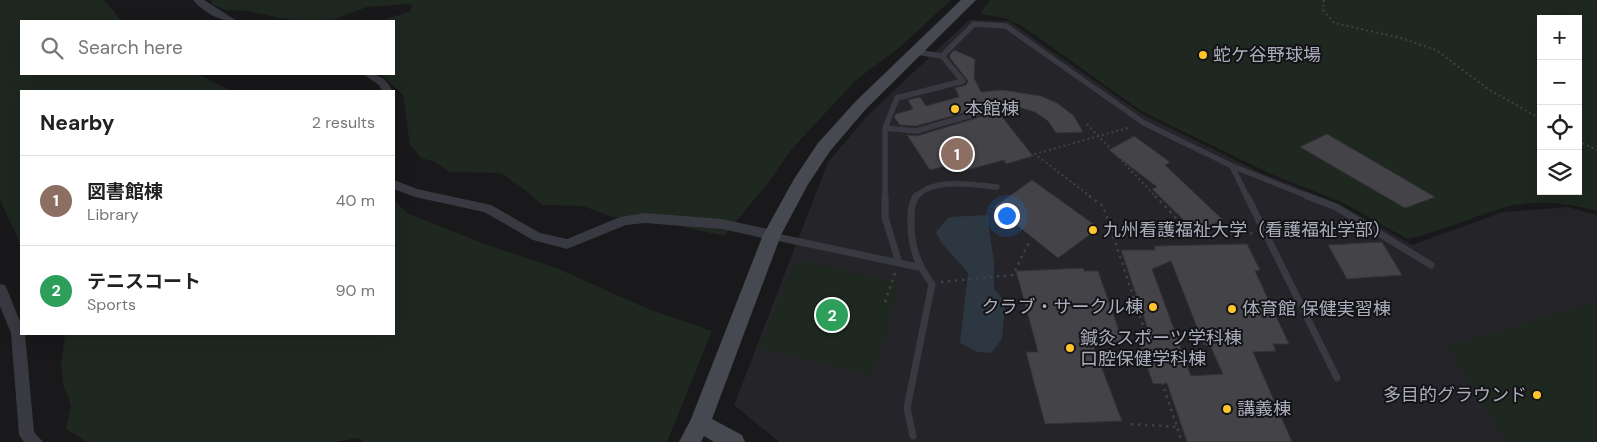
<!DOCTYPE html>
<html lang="en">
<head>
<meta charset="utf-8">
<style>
	:root { --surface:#fff; --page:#f6f6f6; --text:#222; --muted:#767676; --line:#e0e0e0; --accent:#856b27 }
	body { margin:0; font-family:"DM Sans","Noto Sans JP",sans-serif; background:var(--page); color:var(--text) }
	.controls { position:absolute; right:15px; top:15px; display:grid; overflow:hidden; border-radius:0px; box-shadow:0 5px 20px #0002 }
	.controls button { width:45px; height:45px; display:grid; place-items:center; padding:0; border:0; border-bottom:1px solid var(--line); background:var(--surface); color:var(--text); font:25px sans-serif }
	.you { position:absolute; left:1006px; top:215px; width:18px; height:18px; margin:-12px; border:4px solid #fff; border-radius:50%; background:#1a73e8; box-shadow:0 0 0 8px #1a73e833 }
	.badge { display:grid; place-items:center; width:32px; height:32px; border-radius:50%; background:var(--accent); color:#fff; font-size:16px; font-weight:700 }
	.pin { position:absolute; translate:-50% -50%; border:2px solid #fff; box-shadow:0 1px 5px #0006 }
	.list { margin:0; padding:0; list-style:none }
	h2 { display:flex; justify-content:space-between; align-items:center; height:65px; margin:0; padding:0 20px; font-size:21px }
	h2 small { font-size:16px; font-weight:400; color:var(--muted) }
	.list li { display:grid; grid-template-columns:32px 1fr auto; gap:15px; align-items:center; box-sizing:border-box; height:90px; padding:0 20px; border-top:1px solid var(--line) }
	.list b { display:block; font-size:19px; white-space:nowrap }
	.list p { margin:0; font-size:16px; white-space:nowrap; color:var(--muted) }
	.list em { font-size:16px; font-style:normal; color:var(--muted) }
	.icon { flex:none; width:28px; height:28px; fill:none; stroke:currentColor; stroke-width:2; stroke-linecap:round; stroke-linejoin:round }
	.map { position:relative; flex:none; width:1597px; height:442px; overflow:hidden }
	.search { position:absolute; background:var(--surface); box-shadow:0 5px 20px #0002; left:20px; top:20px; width:375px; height:55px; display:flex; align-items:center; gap:12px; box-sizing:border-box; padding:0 18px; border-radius:0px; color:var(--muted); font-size:19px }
	.panel { position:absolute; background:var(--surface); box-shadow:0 5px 20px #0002; left:20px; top:90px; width:375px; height:245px; border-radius:0px }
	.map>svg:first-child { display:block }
	.built { fill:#252428 }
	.green { fill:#1e2720; fill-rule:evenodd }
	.water { fill:#2d3741 }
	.building { fill:#434348; stroke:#333237; fill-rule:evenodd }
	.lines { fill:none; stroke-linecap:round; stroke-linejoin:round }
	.path-far1 { stroke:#3f4148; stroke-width:2; stroke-dasharray:2 3; stroke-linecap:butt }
	.path { stroke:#3f4148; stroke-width:2.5; stroke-dasharray:2.5 4.5; stroke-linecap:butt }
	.lane-far1 { stroke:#393a41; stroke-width:5.5 }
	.lane { stroke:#393a41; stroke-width:7 }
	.street { fill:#393a41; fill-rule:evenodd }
	.secondary { fill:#474951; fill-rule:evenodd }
	.poi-dot { fill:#ffc52d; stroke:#141316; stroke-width:2 }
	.labels { text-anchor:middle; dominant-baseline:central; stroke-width:4; stroke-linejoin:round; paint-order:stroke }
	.poi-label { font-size:18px; fill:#aaaebc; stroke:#141316; text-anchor:start }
</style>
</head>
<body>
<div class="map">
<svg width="1597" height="442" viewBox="0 0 1597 442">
	<rect width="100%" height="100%" fill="#19181b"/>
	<path class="built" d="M969 20 1009 21 1142 114 1261 173 1341 205 1412 245 1503 212 1568 207 1597 215V442H779L734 405 828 162 868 115Z"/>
	<path class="green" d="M0 0H102L107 3 122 21H21V74H198L231 91H21V246L0 200Z
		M212 0H951L900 47 856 80 791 150 768 183 724 236 638 217H612L583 206 542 205 528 192 501 173 450 172 435 162 421 158 410 145 403 95 381 74H394V21H379L409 12 413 6 408 4 367 7 335 19 319 21 285 19 248 11 224 10 212 4Z
		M990 0H1597V211C1567 203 1532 199 1502 208 1470 218 1440 232 1407 239L1344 203 1273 175 1141 111 1025 28 1005 18 980 14ZM1541 19H1578V191H1541Z
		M394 200 407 213 485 244 554 267 646 308 712 331 667 442H363L358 438 335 442H87L66 429 71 405 64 387 61 366 65 335 61 334H394Z
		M796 259 900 284 873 376 760 347Z
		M1597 301V442H1507L1448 347Z"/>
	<path class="water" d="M987 215 994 262V289L1003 299 1005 308 1002 339 991 353 977 352 960 343 968 273 940 241 936 232 949 217Z"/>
	<path class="building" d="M954 50 975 59 974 78 981 92 1003 90 1041 96 1057 103 1074 116 1083 132 1056 133 1048 121 1035 112 987 98 1033 156 1006 164 1004 160 960 172 954 164 930 170 907 135 917 136 983 116 986 114V109L981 108 916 126 900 125 894 117 896 114 913 109 908 100 920 97 926 106 959 97 955 88 966 85 968 81 950 58V55Z
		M1327 134 1435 197 1405 208 1300 147Z
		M1134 136 1170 162 1165 165 1223 220 1195 231 1152 189 1157 187 1109 150Z
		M1032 180 1099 228 1058 258 994 207Z
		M1382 242 1402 275 1347 279 1328 245Z
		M1247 244 1260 270 1255 271 1289 344H1273L1276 351 1253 352 1292 442H1187L1167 383 1153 384 1136 333H1149L1121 250H1155L1154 246ZM1171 261 1204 345H1210L1223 374 1191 376 1152 269Z
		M1083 268 1084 271H1098L1123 342 1093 345 1122 421 1045 424 1026 352H1038L1016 271Z"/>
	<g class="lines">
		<path class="path-far1" d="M1324 0 1323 10 1334 23 1401 38 1436 50 1488 89 1541 119
			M1087 124 1156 197
			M1578 141 1597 150
			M1091 197 1035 154 1131 127"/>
		<path class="path" d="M1089 196 1103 206 1182 442
			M1155 196 1192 235 1253 233
			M941 282 1013 275 1029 242
			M885 302 895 273
			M1131 424 1177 427"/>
		<path class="lane-far1" d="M942 56 974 24 1006 26 1144 123 1232 166 1310 197
			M885 128 916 131 982 112
			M1232 166 1247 197
			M885 197V128L897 98 963 81 942 56 916 52
			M916 197C934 177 973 185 997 187"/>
		<path class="lane" d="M885 196V217L899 263
			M1247 196 1337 378
			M1307 196 1336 207 1431 265
			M772 236 918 267
			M913 436 907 408 932 284C917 264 911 247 911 222 911 212 911 205 916 196"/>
		<path class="street" d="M193 0H204L237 21C221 22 204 13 193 0Z
			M363 74C378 74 386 77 392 91H382L379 85Z
			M394 180 417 189 491 205 540 233 567 239 620 217 645 213 722 219 772 230 776 232 778 235 776 238 772 240 722 229 645 223 626 225 567 249 533 240 484 212 415 197 394 189Z
			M0 284 5 285 7 289 21 324V334H25L34 432 43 442H24L19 435 11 333 0 306Z"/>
		<path class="secondary" d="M961 0H976L866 109 830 151 807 186 781 235 712 419 742 435 745 442H714L704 436 701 442H679L691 419 763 235 794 179 818 143 856 101Z"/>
	</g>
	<g class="poi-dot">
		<circle cx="1203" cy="55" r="5"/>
		<circle cx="955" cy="109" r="5"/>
		<circle cx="1093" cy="230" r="5"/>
		<circle cx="1153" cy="307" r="5"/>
		<circle cx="1232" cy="309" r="5"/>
		<circle cx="1070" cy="348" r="5"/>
		<circle cx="1537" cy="395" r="5"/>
		<circle cx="1227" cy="409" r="5"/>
	</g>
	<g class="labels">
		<g class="poi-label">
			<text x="1213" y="55">蛇ケ谷野球場</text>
			<text x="965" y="109">本館棟</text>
			<text x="1103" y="230">九州看護福祉大学（看護福祉学部）</text>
			<text x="1143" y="307" text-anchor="end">クラブ・サークル棟</text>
			<text x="1242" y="309">体育館 保健実習棟</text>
			<text x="1080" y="338">鍼灸スポーツ学科棟<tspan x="1080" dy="21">口腔保健学科棟</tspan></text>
			<text x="1527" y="395" text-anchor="end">多目的グラウンド</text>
			<text x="1237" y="409">講義棟</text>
		</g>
	</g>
</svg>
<div class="controls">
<button>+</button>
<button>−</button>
<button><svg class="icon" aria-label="locate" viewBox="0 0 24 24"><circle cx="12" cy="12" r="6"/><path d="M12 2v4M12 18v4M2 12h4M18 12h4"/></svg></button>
<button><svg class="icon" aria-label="layers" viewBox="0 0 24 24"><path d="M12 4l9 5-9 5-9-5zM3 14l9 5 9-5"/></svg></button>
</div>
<div class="you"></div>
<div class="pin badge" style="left:957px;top:154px;background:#8d6e63">1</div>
<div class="pin badge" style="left:832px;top:315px;background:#2e9e5b">2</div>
<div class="search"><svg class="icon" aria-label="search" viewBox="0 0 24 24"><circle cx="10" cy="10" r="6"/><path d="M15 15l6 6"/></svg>Search here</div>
<section class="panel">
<h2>Nearby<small>2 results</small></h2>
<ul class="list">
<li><span class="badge" style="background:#8d6e63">1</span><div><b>図書館棟</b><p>Library</p></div><em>40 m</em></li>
<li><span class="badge" style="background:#2e9e5b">2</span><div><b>テニスコート</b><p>Sports</p></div><em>90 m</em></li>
</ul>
</section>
</div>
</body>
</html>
